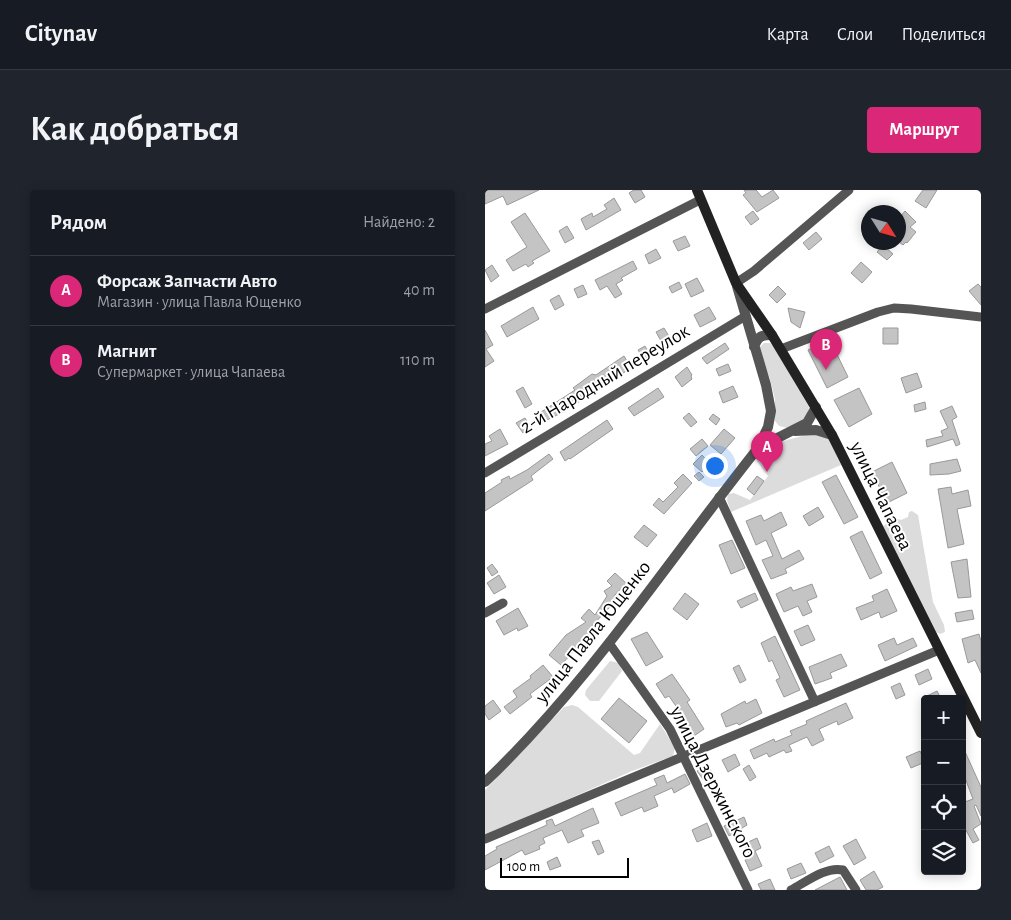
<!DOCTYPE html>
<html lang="ru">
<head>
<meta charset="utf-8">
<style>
	:root { --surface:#171b24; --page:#20242c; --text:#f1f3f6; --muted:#9ea1a6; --line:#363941; --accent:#db2777 }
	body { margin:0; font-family:"Alegreya Sans",sans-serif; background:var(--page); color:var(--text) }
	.controls { position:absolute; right:15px; bottom:15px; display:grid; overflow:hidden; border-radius:5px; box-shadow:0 2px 12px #0003 }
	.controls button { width:45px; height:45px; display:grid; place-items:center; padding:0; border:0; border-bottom:1px solid var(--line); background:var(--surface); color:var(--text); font:25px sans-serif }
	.compass { position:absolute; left:376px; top:15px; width:45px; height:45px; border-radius:50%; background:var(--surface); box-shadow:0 2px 12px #0003; rotate:127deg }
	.scale { position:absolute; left:15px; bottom:12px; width:129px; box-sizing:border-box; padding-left:5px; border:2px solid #000; border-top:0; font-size:14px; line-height:18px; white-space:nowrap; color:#000; -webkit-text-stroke:4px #fff; paint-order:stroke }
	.you { position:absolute; left:229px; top:275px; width:18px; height:18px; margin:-12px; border:4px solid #fff; border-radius:50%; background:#1a73e8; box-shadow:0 0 0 8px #1a73e833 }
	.badge { display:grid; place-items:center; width:32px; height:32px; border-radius:50%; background:var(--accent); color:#fff; font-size:16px; font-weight:700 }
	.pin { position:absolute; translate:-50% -41px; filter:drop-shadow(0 1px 2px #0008) }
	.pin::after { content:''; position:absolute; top:26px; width:18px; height:15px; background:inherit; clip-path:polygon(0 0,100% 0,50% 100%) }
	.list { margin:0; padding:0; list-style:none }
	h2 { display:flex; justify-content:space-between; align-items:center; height:65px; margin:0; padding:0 20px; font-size:21px }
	h2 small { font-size:16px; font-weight:400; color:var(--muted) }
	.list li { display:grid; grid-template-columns:32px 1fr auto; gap:15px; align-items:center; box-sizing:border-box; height:70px; padding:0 20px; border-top:1px solid var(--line) }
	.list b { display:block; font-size:19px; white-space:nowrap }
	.list p { margin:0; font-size:16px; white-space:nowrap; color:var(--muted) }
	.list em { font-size:16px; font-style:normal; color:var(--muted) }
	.icon { flex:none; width:28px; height:28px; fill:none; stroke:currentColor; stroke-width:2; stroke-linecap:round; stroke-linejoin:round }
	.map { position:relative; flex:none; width:496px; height:700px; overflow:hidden; border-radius:5px }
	header { display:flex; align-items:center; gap:30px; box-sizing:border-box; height:70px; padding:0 25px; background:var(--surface); border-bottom:1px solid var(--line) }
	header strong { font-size:24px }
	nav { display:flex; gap:28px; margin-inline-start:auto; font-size:18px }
	.intro { display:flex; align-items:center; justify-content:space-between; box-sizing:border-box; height:120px; padding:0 30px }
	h1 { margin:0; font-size:35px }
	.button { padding:12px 22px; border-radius:5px; background:var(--accent); color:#fff; font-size:18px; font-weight:700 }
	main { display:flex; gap:30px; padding:0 30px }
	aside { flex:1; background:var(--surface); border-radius:5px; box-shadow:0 2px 12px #0003 }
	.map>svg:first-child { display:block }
	.green { fill:#dcdcdc }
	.building { fill:#c4c4c4; stroke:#999 }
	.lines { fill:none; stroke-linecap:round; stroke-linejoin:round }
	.minor { stroke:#555; stroke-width:9 }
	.tertiary { stroke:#555; stroke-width:10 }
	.secondary { stroke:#222; stroke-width:10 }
	.labels { text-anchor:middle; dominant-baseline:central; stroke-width:4; stroke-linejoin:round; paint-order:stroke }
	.street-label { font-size:20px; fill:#000; stroke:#fff }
</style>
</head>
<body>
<header>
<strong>Citynav</strong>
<nav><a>Карта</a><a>Слои</a><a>Поделиться</a></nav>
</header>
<div class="intro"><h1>Как добраться</h1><a class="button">Маршрут</a></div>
<main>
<aside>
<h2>Рядом<small>Найдено: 2</small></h2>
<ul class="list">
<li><span class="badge">A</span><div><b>Форсаж Запчасти Авто</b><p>Магазин · улица Павла Ющенко</p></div><em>40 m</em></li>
<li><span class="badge">B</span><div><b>Магнит</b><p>Супермаркет · улица Чапаева</p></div><em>110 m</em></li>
</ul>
</aside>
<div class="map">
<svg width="496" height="700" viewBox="0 0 496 700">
	<rect width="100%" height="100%" fill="#fff"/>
	<path class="green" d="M279 153H285L289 157 324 217 320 231 303 238 294 236 290 231V209L285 189 275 163V157Z
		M328 243 343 247 356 275 246 322 242 310 243 304 249 303 265 310 283 286 272 271 274 265 295 252Z
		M427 321 433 325 448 412 459 435 460 442 455 444 451 442 398 336 411 328 416 330 423 327 424 322Z
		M125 471 134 473 137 481 114 511H105L100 505 101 500Z
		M87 515 93 517 149 565 155 563 175 534 190 558 188 566 147 581 0 646V600L79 517Z"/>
	<path class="building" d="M0 0H54L22 15 18 6 0 14Z
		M149 0H156L160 7 150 13 144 3Z
		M259 0H271L277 7 288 0 294 8 272 22 258 5 261 3Z
		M438 0H452L441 18 430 11Z
		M129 8 136 20 101 40 96 29 107 23 108 27 122 19 119 15Z
		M268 21 274 29 266 35 260 27Z
		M420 21 431 32 425 37 431 42 422 53 421 52 418 55 414 52V28Z
		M40 23 65 61 47 71 49 73 43 77 41 74 28 81 21 70 42 57 26 32Z
		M82 36 89 48 80 53 74 41Z
		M331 42 337 49 324 60 318 53Z
		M200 46 205 56 193 61 188 51Z
		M398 55 408 64 402 70 392 62Z
		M171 59 176 68 164 74 160 65Z
		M148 71 152 79 136 88 138 90 131 94 137 104 130 108 122 96 115 100 110 90Z
		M376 72 387 82 377 93 366 83Z
		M7 75 14 86 6 92 0 80Z
		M212 88 219 101 206 107 200 94Z
		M194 92 197 98 187 103 184 97Z
		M493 94 496 97V115L484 101Z
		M98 95 102 104 93 108 89 99Z
		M293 96 301 104 292 113 284 105Z
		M74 105 79 115 70 120 65 110Z
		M48 117 54 129 22 147 16 136Z
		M224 117 231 129 215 137 209 125Z
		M303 118 320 122 315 138 306 132Z
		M179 138 188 153 180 158 171 142Z
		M398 138H413V154H398Z
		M0 140 8 155 1 159 9 171 0 177Z
		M345 150 363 187 342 198 323 160Z
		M240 153 244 159 222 174 217 168Z
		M160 156 165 166 159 169 153 160Z
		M139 166 146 178 80 221 58 232 53 224 90 200 88 198 107 184 111 185Z
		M243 174 246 181 234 186 231 179Z
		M202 177 207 185 206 186 207 189 197 197 190 187Z
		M432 183 437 197 421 203 416 188Z
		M248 196 253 207 238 213 234 202Z
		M38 197 47 214 40 218 31 201Z
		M173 198 179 207 149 226 143 218Z
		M374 198 387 224 364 237 349 210Z
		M440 212 441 219 430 222 429 215Z
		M467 216 472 227 467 230 475 254 471 256 468 249 442 257 441 250 458 246 456 241 463 238 455 221Z
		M204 223 212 232 206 237 198 228Z
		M228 224 235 229 231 235 224 229Z
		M40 228 46 238 38 243 31 233Z
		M122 230 128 239 85 269 84 268 80 271 75 262Z
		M15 239 23 254 0 266V254L7 251 4 246Z
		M239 239 250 248 236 264 225 255Z
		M217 249 223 256 211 266 205 259Z
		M64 264 68 269 46 286 48 290 0 321V303L17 292 16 290 24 286 25 289 42 280Z
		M217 265 225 274 217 282 208 274Z
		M472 269 476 281 464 284 445 285V274Z
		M407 272 422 303 402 313 387 282Z
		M214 282 219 287 214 291 209 286Z
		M198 284 207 293 179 324 168 315 174 308 178 312 193 297 189 293Z
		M351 285 373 327 359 334 337 292Z
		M272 286 279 291 269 305 262 299Z
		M466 297 467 304 483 300 486 316 472 319 479 354 463 358 453 299Z
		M333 317 339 327 324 336 318 326Z
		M296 322 302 335 286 343 297 369 314 360 319 369 300 379 302 383 286 389 277 370 288 366 281 350 271 355 261 331 276 325 279 331Z
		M159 335 172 345 162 357 149 347Z
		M377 341 397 383 385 389 365 347Z
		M247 350 260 378 246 384 234 355Z
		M482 369 486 407 473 408 466 372Z
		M7 374 13 382 7 386 2 378Z
		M130 383 141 393 129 406 131 410 124 415 126 416 103 440 108 446 86 461 88 462 76 475 64 465 81 445 101 432 96 428 104 419 110 425 122 406 119 401 127 396 122 391Z
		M14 385 21 397 9 404 2 393Z
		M327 394 332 407 322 411 327 422 318 426 313 416 299 422 291 404 306 397 308 401Z
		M402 399 412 421 396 428 394 422 376 430 371 418 389 411 387 406Z
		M200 403 214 414 202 430 188 419Z
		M270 403 273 410 256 418 252 411Z
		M33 418 43 436 33 441 32 438 19 445 11 431Z
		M487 420 489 429 472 432 470 423Z
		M323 435 330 450 316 456 309 441Z
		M162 442 178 467 161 476 146 449Z
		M494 444 496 451V483L490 470 483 473 477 449Z
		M290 446 315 500 299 507 291 490 295 488 287 470 284 472 276 453Z
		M409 448 412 455 428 448 432 456 400 471 393 455Z
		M356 464 362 476 345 483 347 488 330 494 324 477Z
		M58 475 68 487 45 504 47 507 25 524 19 517 32 507 28 501 46 488 45 486Z
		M254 475 261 490 255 493 248 478Z
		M443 479 447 489 434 495 430 485Z
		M187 484 205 510 202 512 219 539 206 548 190 526 195 522 184 506 180 508 171 494Z
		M415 493 420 505 411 509 406 497Z
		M452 501 456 509H436Z
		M134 508 162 531 144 553 116 529Z
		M271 509 277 523 254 535 252 533 241 537 236 524 260 511 261 514Z
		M8 510 16 521 4 530 0 524V516Z
		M361 513 368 528 353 535 352 531 334 539 339 550 327 556 322 547 304 555 307 561 301 563 299 560 284 567 282 563 269 569 265 560 289 549 290 552 307 545 305 541 322 534 321 531Z
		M477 555 496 597V626L491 615 489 616 496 634 488 639 494 650 488 653 477 633V613L488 609 480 588 477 589Z
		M435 561 440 572 426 578 421 567Z
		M250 564 255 575 243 582 237 570Z
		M264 575 271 587 265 591 258 579Z
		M224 576 229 589 220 592 212 581Z
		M200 584 205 594 189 603 187 598 169 606 173 616 159 622 157 617 136 626 130 613 172 595 169 589 179 585 182 593Z
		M108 618 114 633 96 640 99 646 83 653 77 640 58 648 60 653 54 656 55 659 40 665 37 660 0 680V666L12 659 11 657 62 635 61 631 67 629 70 636Z
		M259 627 262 635 244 646 239 636Z
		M222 633 227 646 212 652 207 640Z
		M272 648 276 658 270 661 277 676 265 681 260 670 266 667 259 654Z
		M371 649 381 668 369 675 358 656Z
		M114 650 119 662 113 665 107 652Z
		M344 656 349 666 335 673 330 663Z
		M72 667 76 676 65 680 62 672Z
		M316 673 321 683 306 689 302 679Z
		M389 681 398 697 392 700H381L375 690Z
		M355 687 362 700H330Z
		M285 689 290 700H276L273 694Z"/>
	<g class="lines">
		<path class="minor" d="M251 93 269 81 364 0
			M0 119 215 10
			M296 159 393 122 409 118 426 119 496 127
			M0 283 259 127
			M234 307 330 512
			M0 423 18 413
			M124 453 185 539 263 700
			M0 649 454 460
			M306 700C321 692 341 676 358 680L371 700"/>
		<path class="tertiary" d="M269 157C273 146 276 145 287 145
			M310 241 331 240 347 245
			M273 258 322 233 331 217
			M0 592C105 492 183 371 273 258L283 237 286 221 281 195 252 96"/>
		<path class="secondary" d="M212 0 251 93 287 145 347 245 496 543"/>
	</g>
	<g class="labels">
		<g class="street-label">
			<text transform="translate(120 189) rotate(-31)">2-й Народный переулок</text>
			<text transform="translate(396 306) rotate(64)">улица Чапаева</text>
			<text transform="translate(108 442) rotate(-52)">улица Павла Ющенко</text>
			<text transform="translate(228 592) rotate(63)">улица Дзержинского</text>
		</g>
	</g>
</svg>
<div class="controls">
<button>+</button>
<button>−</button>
<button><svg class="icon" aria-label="locate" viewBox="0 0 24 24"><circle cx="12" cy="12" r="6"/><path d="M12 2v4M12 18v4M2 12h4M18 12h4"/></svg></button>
<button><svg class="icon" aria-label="layers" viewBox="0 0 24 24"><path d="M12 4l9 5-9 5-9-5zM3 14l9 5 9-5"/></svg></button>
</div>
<svg class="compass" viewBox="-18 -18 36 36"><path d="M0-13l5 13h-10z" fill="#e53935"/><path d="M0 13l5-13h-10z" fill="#9ea1a6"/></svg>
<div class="scale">100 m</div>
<div class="you"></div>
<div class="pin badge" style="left:282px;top:282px">A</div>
<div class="pin badge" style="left:341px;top:180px">B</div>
</div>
</main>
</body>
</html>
